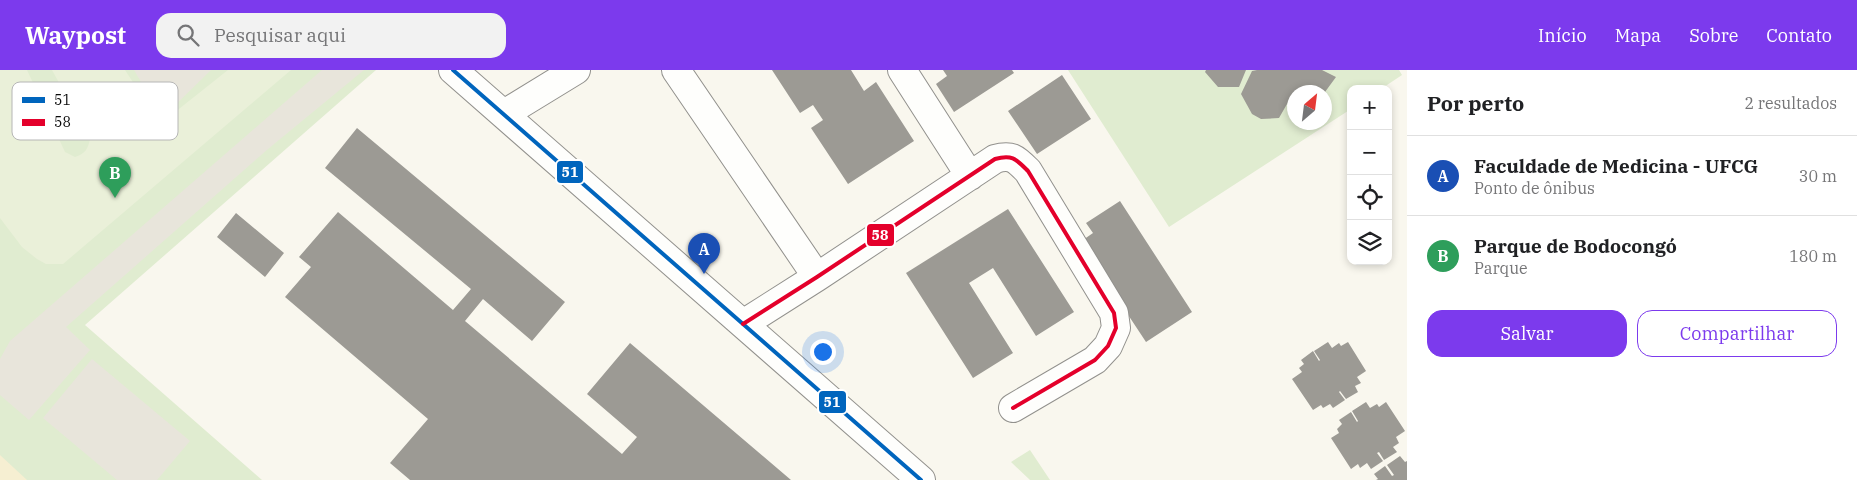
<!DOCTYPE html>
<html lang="pt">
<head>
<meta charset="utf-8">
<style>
	:root { --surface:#fff; --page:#f2f2f2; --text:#202124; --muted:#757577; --line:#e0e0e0; --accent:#7c3aed }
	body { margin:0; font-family:"IBM Plex Serif",serif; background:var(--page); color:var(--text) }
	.controls { position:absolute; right:15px; top:15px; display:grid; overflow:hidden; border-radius:10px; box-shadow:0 2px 8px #0003 }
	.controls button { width:45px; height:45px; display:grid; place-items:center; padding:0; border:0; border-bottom:1px solid var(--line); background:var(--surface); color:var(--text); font:25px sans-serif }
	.compass { position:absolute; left:1287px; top:15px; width:45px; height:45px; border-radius:50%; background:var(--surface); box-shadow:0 2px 8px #0003; rotate:28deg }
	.you { position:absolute; left:822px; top:281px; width:18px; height:18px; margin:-12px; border:4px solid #fff; border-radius:50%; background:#1a73e8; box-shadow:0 0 0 8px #1a73e833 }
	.badge { display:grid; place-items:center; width:32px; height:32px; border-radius:50%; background:var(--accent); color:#fff; font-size:16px; font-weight:700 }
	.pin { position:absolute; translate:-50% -41px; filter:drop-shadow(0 1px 2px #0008) }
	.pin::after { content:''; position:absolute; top:26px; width:18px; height:15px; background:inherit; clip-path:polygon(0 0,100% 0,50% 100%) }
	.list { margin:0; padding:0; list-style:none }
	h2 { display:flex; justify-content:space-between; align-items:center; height:65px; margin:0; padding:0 20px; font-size:21px }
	h2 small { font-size:16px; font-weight:400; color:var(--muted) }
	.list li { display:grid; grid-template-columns:32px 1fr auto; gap:15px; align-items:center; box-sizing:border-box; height:80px; padding:0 20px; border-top:1px solid var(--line) }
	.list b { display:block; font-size:19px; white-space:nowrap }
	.list p { margin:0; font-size:16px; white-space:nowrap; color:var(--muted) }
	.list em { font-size:16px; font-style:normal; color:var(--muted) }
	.actions { display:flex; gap:10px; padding:15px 20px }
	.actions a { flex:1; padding:11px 0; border:1px solid var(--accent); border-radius:15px; text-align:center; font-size:18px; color:var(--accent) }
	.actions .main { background:var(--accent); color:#fff }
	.icon { flex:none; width:28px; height:28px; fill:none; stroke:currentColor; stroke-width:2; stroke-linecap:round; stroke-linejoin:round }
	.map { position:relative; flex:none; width:1407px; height:410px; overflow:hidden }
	header { display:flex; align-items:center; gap:30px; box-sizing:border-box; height:70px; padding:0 25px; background:var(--accent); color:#fff }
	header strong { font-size:24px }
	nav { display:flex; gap:28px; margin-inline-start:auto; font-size:18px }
	.search { width:350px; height:45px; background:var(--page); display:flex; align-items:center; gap:12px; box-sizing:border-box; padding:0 18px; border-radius:15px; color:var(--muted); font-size:19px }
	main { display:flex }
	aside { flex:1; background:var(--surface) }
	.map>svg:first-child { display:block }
	.green { fill:#e0ecd0; fill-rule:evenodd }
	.sand { fill:#f6efd2 }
	.pitch { fill:#eaf0d9 }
	.plaza { fill:#e8e5db }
	.building { fill:#9c9a94 }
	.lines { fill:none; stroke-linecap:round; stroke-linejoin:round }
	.minor-casing { stroke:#92918d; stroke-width:30 }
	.minor { stroke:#fefefc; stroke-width:28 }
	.bus-1-casing { stroke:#fff; stroke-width:8 }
	.bus-2-casing { stroke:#fff; stroke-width:8 }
	.bus-1 { stroke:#0065bd; stroke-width:4 }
	.bus-2 { stroke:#e4002b; stroke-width:4 }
	.key { fill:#fff; stroke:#b6b6b6; stroke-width:1 }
	.key-label { font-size:14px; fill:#0a0a0a }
	.line-badge { stroke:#fff; stroke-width:2 }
	.badge-label { font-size:14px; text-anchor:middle; font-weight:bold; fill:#fff }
</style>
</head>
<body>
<header>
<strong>Waypost</strong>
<div class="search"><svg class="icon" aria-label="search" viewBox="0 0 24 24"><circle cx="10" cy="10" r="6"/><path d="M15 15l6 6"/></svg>Pesquisar aqui</div>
<nav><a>Início</a><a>Mapa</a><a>Sobre</a><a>Contato</a></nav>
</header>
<main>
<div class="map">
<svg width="1407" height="410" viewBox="0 0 1407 410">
	<rect width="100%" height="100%" fill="#f9f7ee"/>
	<path class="green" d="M0 0H376L85 255 262 410H0Z
		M1068 0H1399L1402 5 1381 19H1351V39L1169 157ZM1294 22H1324V52H1294Z
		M1030 380 1050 410H1030L1011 392Z"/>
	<path class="sand" d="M0 385 27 410H0Z"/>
	<path class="pitch" d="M0 0H27L65 82 75 87C85 84 88 79 90 69L52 0H125L160 54 228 0H291L63 194H46L37 189 22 177 0 148Z"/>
	<path class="plaza" d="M134 0H211L162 48Z
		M322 0H364L268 79 66 257 90 280 29 350 0 325V289L10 271Z
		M92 289 190 371 157 410H117L43 348Z"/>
	<path class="building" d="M772 0H851L864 21 876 12 914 71 848 114 811 58 823 50 813 35 800 43Z
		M943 0H1012L1014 3 954 42 936 14 947 6Z
		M1206 0H1246L1239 17H1218L1205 2Z
		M1257 0H1322L1336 7 1325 22H1294V27H1291L1279 48 1261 49 1252 44 1241 24 1252 1Z
		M1062 5 1091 49 1037 84 1008 41Z
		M357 58 565 232 532 271 483 229 465 251 622 384 637 367 587 324 630 273 791 410H410L390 393 428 349 285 227 311 197 299 187 338 142 453 240 471 219 325 98Z
		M1120 131 1192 242 1146 272 1080 172 1093 163 1086 153Z
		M1008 139 1074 242 1036 266 993 198 969 213 1013 283 973 308 906 203Z
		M236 143 284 183 265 207 217 167Z
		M1328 272 1332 278 1339 273 1341 276 1348 272 1366 301 1357 307 1361 313 1355 316 1358 322 1346 329 1340 321 1339 322 1345 330 1333 338 1330 334 1323 338 1321 335 1313 340 1292 309 1302 302 1299 298 1304 294 1301 290 1313 281 1319 291 1320 290 1314 281Z
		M1366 332 1370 338 1377 334 1379 337 1386 332 1405 361 1396 367 1399 373 1393 377 1397 382 1384 390 1379 382 1377 383 1383 391 1371 399 1367 393 1360 398 1358 394 1351 399 1331 368 1339 363 1337 359 1342 354 1339 350 1351 342 1357 352 1358 351 1352 341Z
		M1400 386 1405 392 1407 391V410H1376L1378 409 1374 404 1385 396 1392 406 1394 405 1387 395Z"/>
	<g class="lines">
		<g class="minor-casing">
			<path id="minor" d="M453 0 921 410
				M676 0 817 207
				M902 0 970 106
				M504 44 576 0
				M743 254 817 207 995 89C1012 84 1016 89 1028 101L1114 243 1116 258 1108 276 1095 290 1013 338"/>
		</g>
		<use href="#minor" class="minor"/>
		<g class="bus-1-casing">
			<path id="bus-1" d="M453 0 921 410"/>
		</g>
		<g class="bus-2-casing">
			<path id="bus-2" d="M743 254 817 207 995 89C1012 84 1016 89 1028 101L1114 243 1116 258 1108 276 1095 290 1013 338"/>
		</g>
		<use href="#bus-1" class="bus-1"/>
		<use href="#bus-2" class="bus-2"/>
	</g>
	<rect x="12" y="12" width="166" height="58" rx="8" class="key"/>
	<rect x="22" y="27" width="23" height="6" fill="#0065bd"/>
	<rect x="22" y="49" width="23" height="7" fill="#e4002b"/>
	<g class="key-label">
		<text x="54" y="35">51</text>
		<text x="54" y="57">58</text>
	</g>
	<g class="line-badge">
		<rect x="556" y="90" width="28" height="24" rx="5" fill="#0065bd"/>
		<rect x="866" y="153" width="29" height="24" rx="5" fill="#e4002b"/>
		<rect x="818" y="320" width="29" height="24" rx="5" fill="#0065bd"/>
	</g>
	<g class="badge-label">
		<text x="570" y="107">51</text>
		<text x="880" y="170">58</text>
		<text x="832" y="337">51</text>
	</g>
</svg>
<div class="controls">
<button>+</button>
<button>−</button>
<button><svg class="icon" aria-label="locate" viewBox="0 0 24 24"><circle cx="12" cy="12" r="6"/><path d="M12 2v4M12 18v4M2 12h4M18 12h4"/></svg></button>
<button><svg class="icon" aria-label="layers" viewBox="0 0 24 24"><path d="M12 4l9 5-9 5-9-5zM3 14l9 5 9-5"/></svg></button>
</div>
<svg class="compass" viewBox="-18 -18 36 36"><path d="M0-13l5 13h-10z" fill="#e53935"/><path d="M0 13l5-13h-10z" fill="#757577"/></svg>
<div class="you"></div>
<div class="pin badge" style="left:704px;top:204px;background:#1a4fb4">A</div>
<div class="pin badge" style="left:115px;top:128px;background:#2e9e5b">B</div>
</div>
<aside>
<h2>Por perto<small>2 resultados</small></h2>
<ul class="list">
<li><span class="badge" style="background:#1a4fb4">A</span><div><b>Faculdade de Medicina - UFCG</b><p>Ponto de ônibus</p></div><em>30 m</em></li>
<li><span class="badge" style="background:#2e9e5b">B</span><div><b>Parque de Bodocongó</b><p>Parque</p></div><em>180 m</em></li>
</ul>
<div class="actions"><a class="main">Salvar</a><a>Compartilhar</a></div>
</aside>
</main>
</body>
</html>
